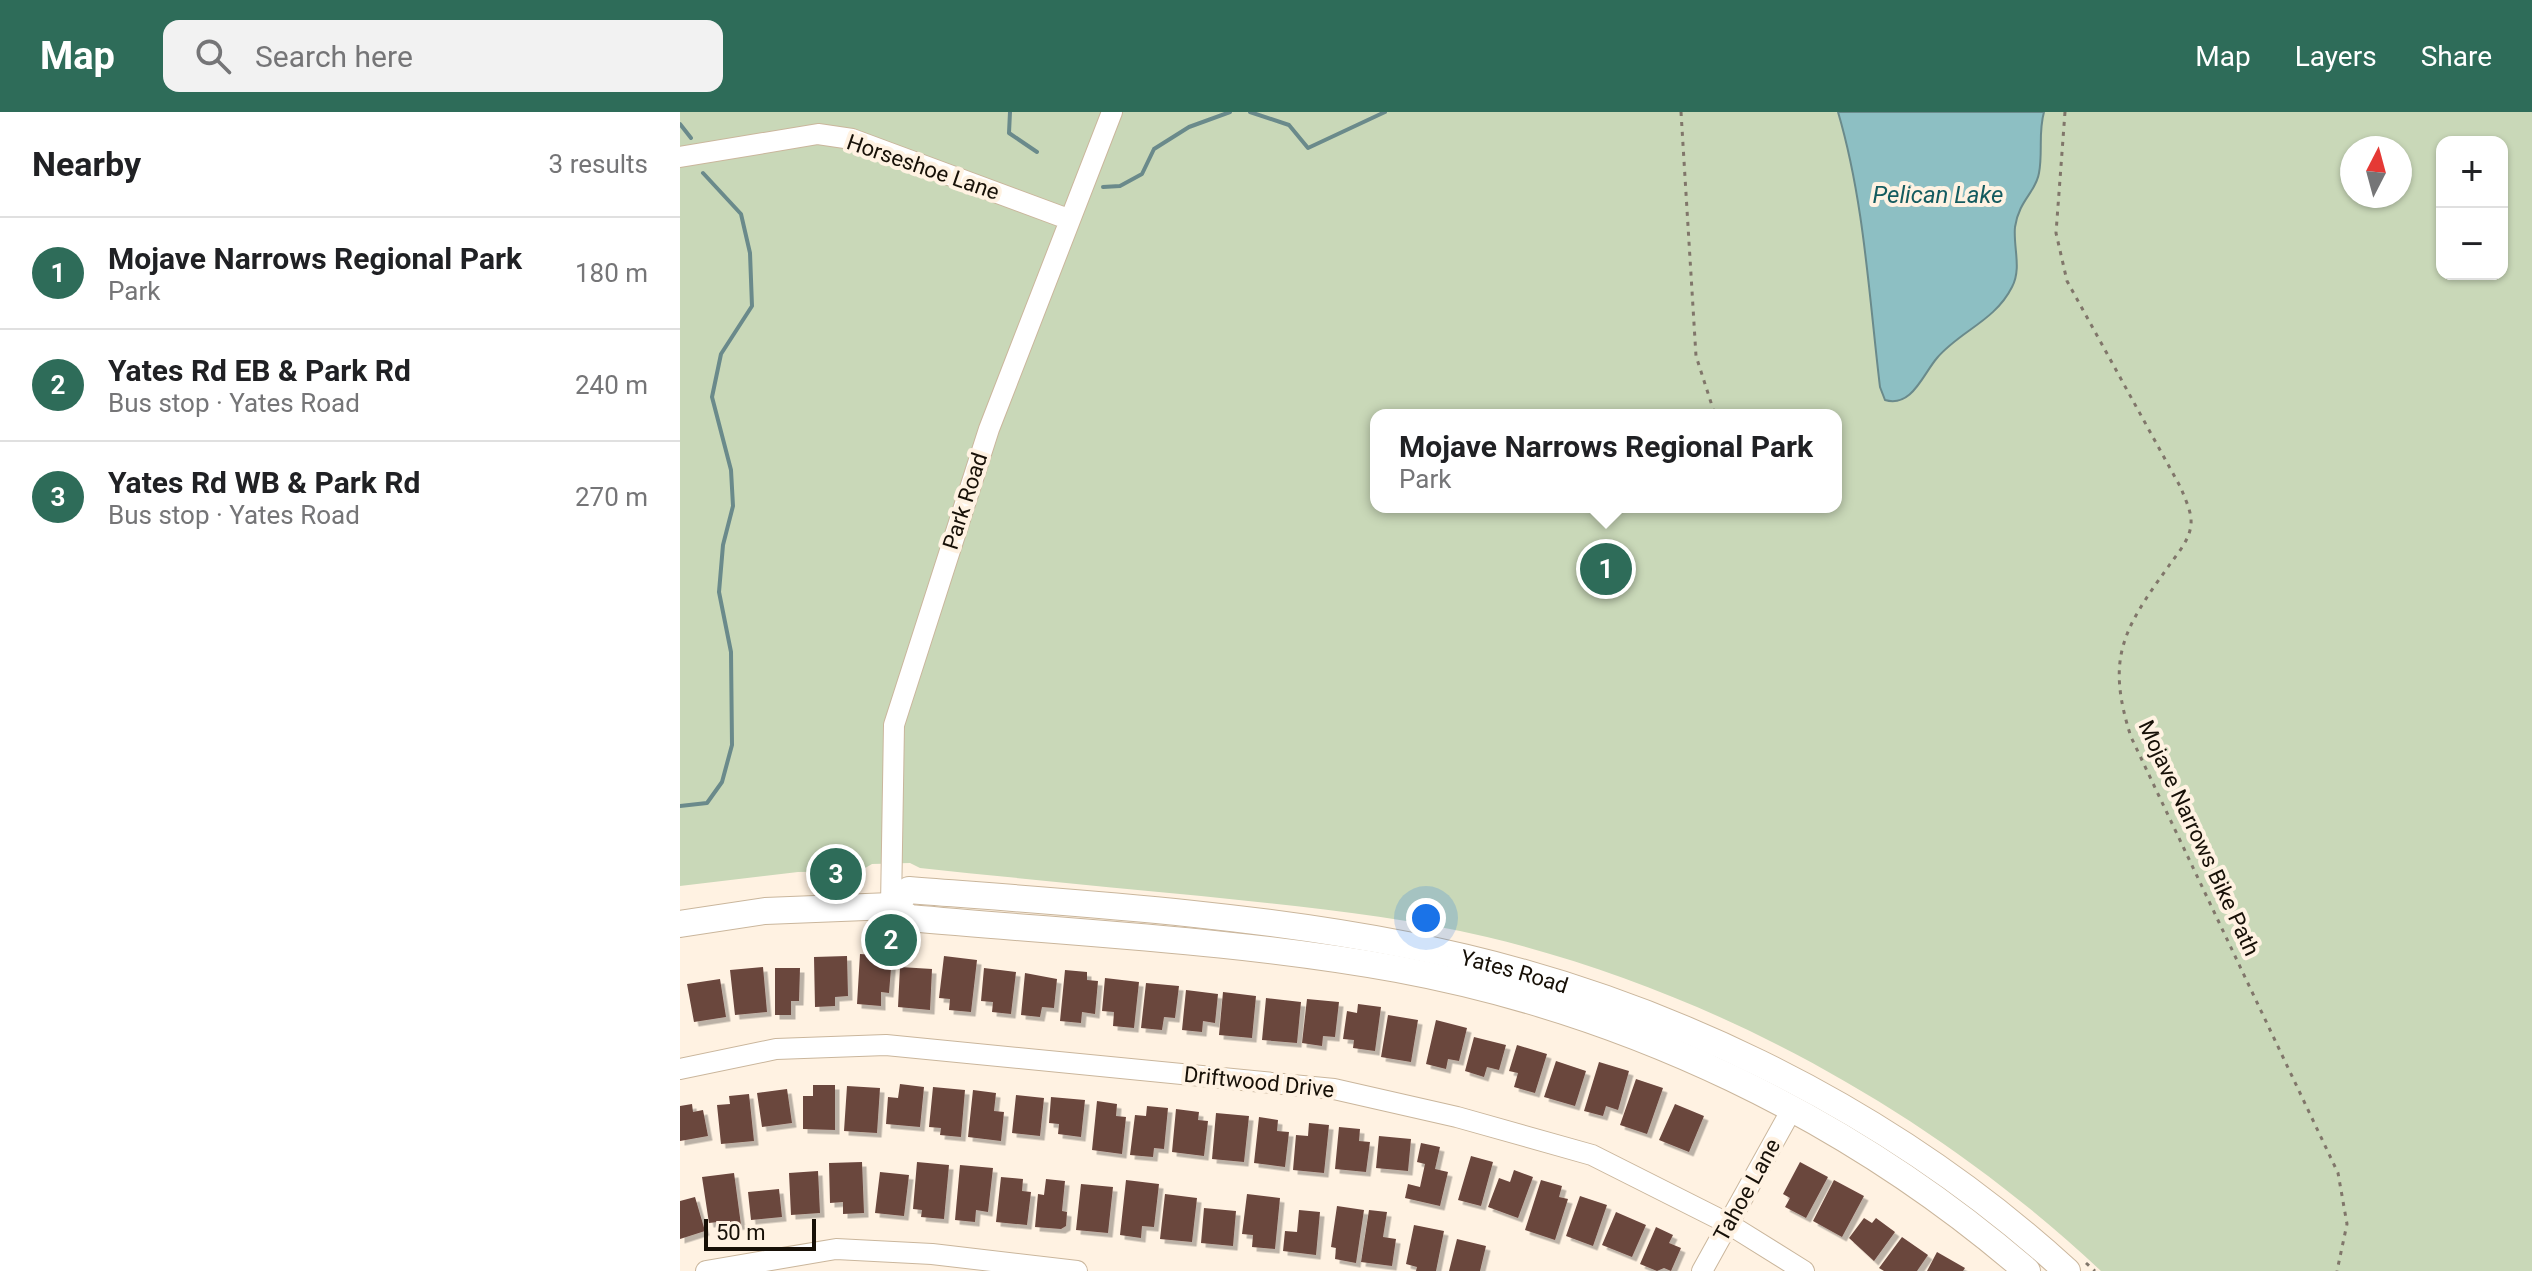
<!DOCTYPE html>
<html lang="en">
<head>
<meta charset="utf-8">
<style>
	:root { --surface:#fff; --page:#f2f2f2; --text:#202124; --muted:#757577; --line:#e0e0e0; --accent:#2e6c59 }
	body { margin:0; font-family:Roboto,sans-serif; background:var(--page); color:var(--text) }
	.controls { position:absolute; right:24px; top:24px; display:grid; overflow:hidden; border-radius:16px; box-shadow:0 2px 6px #0004 }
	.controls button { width:72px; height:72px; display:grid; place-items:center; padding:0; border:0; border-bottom:2px solid var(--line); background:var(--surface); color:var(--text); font:40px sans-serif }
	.compass { position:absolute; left:1660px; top:24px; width:72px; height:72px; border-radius:50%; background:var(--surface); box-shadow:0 2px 6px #0004; rotate:6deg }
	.scale { position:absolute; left:24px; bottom:20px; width:112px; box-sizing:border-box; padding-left:8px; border:4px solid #171007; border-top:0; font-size:22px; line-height:28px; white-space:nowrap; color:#171007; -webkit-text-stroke:6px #fff2e2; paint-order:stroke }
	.you { position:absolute; left:746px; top:806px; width:28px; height:28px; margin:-20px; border:6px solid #fff; border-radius:50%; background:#1a73e8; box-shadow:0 0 0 12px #1a73e833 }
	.badge { display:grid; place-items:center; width:52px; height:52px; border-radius:50%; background:var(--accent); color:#fff; font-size:26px; font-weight:700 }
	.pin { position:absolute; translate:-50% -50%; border:4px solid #fff; box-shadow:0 2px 8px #0006 }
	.popup { position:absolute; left:690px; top:297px; width:472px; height:104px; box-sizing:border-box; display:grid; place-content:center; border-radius:16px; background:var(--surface); filter:drop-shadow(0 2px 6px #0005); font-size:26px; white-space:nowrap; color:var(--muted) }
	.popup b { font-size:30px; color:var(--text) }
	.popup::after { content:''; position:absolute; left:50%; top:100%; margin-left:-16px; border:16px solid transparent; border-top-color:var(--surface) }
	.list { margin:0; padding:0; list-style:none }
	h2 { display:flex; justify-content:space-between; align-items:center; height:104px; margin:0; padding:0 32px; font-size:34px }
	h2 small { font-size:26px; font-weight:400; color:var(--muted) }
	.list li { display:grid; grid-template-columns:52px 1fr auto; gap:24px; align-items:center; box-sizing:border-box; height:112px; padding:0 32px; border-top:2px solid var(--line) }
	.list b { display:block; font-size:30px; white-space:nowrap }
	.list p { margin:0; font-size:26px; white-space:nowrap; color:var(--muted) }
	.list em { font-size:26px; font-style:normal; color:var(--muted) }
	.icon { flex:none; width:44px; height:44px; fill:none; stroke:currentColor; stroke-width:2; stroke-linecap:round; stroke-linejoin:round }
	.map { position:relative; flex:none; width:1852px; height:1159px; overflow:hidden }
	header { display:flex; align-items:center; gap:48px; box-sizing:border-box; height:112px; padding:0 40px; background:var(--accent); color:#fff }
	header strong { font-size:38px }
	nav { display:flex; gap:44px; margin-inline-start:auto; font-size:28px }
	.search { width:560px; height:72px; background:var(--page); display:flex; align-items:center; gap:20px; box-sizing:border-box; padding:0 28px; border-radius:16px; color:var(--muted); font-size:30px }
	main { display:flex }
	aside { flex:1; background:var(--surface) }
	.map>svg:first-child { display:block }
	.green { fill:#c9d8b8; fill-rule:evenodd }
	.water { fill:#8dbfc3; stroke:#6a8a8b; stroke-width:2 }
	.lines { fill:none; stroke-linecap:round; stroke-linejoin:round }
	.stream { stroke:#6a8a8b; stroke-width:4 }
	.building { fill:#6b463e; filter:url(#shadow) }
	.minor-casing { stroke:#cab69c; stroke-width:22 }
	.major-casing { stroke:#cab69c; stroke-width:28 }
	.path { stroke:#80766a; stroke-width:3; stroke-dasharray:4 6; stroke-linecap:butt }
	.minor { stroke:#fff; stroke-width:20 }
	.major { stroke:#fff; stroke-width:26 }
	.labels { text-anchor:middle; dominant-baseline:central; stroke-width:8; stroke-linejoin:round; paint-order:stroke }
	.street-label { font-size:22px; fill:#171007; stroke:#fff2e2 }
	.water-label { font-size:24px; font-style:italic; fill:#145b5f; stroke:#fff2e2 }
</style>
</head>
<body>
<header>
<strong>Map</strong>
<div class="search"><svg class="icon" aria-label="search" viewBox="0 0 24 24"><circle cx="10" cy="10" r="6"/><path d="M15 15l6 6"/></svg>Search here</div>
<nav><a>Map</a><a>Layers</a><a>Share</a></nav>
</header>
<main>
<aside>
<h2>Nearby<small>3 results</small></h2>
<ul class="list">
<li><span class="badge">1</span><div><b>Mojave Narrows Regional Park</b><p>Park</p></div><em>180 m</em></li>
<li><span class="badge">2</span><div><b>Yates Rd EB &amp; Park Rd</b><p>Bus stop · Yates Road</p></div><em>240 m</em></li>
<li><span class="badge">3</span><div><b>Yates Rd WB &amp; Park Rd</b><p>Bus stop · Yates Road</p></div><em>270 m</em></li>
</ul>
</aside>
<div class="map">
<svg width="1852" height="1159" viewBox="0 0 1852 1159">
	<defs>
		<filter id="shadow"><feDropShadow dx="4.5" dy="4.5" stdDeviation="0" flood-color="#0004"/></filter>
	</defs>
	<rect width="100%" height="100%" fill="#fff2e2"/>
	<path class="green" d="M0 0H1852V1159H1421C1252 1000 1033 879 807 825 713 803 617 794 521 784 428 775 334 766 240 756L230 751 192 752 180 759 118 760 0 774ZM1762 30H1822V162H1762ZM1672 36H1720V84H1672ZM696 303H1156V395H696Z"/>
	<path class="water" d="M1158 0H1364C1358 21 1363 40 1359 61 1356 80 1339 88 1335 115 1333 135 1342 156 1332 175 1315 209 1280 219 1257 246 1243 262 1232 296 1205 288L1200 275C1189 184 1184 88 1158 0Z"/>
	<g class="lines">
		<path class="stream" d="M330 0 329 21 357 40
			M570 0 609 13 628 36 705 0
			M0 12 11 26
			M423 75 440 74 462 62 474 37 509 15 550 0
			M0 694 27 691 42 670 52 633 51 540 39 480 43 433 53 394 51 358 32 285 41 242 72 194 70 141 61 102 23 61"/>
	</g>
	<path class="building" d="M180 842 212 844 209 881 201 880V894L177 892Z
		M167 844 168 884 155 885V894L135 895 134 845Z
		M264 844 297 848 291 900 269 898 270 887 259 886Z
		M83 855 87 900 55 903 50 858Z
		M220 855 252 857 250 898 218 895Z
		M95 856H120L119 889H111V903H95Z
		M304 856 336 860 331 902 312 900 313 890 301 889Z
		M385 858 407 860V868L418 869 415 902 402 900 401 911 380 909Z
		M345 861 377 867 374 896 362 895 360 905 341 903Z
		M425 866 459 870 454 916 433 914 434 900 422 899Z
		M40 867 46 905 14 910 7 872Z
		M466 871 499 874 495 906 484 905 482 918 461 916Z
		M506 878 538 882 535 911 523 909 522 920 502 918Z
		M543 880 576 884 572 926 539 923Z
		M586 886 621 890 617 931 582 928Z
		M627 887 659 890 655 925 643 924 642 934 622 931Z
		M678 892 701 895 695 939 673 936 674 928 663 927 667 899 677 901Z
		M708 903 738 908 731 950 701 945Z
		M756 908 787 916 779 949 768 947 766 957 746 952Z
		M794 925 826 933 819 958 807 955 804 965 785 959Z
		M837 933 867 942 855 981 834 975 838 961 829 959Z
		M876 949 906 959 895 994 864 985Z
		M919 950 949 959 938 998 926 994 923 1004 904 999Z
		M956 967 983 976 967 1022 940 1013Z
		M220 972 244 975 240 1015 206 1012 208 985 218 986Z
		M133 973H155V1018L123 1017V984H133Z
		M167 974 200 976 197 1021 164 1019Z
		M253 975 285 978 281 1025 260 1023 261 1016 249 1015Z
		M107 977 112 1011 82 1015 77 981Z
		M293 978 316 981 314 999 324 1000 321 1029 288 1025Z
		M69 982 74 1029 41 1032 37 993 50 992 49 984Z
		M336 983 364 986 360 1024 332 1021Z
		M371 985 405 988 401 1025 378 1022 379 1012 369 1011Z
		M417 989 437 992 436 1004 446 1005 442 1042 412 1038Z
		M12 992 13 1000 23 998 28 1024 0 1029V994Z
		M995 992 1024 1004 1009 1040 979 1028Z
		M467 994 488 996 484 1037 474 1036 473 1045 450 1043 455 1003 466 1004Z
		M496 997 519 1000 518 1008 528 1009 524 1044 492 1040Z
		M536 1001 569 1004 564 1050 532 1047Z
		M579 1005 598 1008 597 1019 609 1020 605 1055 574 1051Z
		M629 1011 649 1013 644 1061 613 1058 616 1023 628 1024Z
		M659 1015 680 1017 679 1029 690 1030 686 1060 655 1057Z
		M699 1024 731 1027 728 1059 696 1056Z
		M741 1031 760 1035 755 1057 768 1060 760 1094 725 1086 728 1072 740 1075 745 1052 737 1050Z
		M791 1044 813 1050 801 1094 778 1088Z
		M182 1050 184 1101 163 1102V1090L150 1091 149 1051Z
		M237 1050 269 1053 264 1107 241 1105 242 1098 233 1097Z
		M1120 1050 1148 1065 1126 1106 1105 1095 1110 1086 1103 1082Z
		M280 1053 313 1056 308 1100 296 1098 295 1110 275 1108Z
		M834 1058 853 1065 838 1106 808 1095 819 1066 830 1070Z
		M138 1059 140 1101 111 1103 109 1061Z
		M200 1060 229 1063 224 1104 195 1101Z
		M54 1061 61 1113 47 1115 46 1109 29 1111 22 1065Z
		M321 1065 343 1067 342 1079 351 1080 347 1113 316 1110Z
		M366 1067 385 1069 382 1099 387 1100 386 1114 381 1117 355 1115 358 1082 364 1083Z
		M446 1068 479 1072 474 1115 462 1114 461 1126 440 1123Z
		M861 1068 882 1074 879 1085 888 1087 875 1128 845 1118Z
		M1154 1068 1184 1084 1162 1125 1133 1109Z
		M401 1072 433 1075 428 1121 396 1118Z
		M99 1077 102 1105 71 1108 68 1080Z
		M485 1082 517 1086 512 1130 480 1127Z
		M567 1082 600 1086 595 1137 572 1135 573 1123 562 1122Z
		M900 1084 927 1093 913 1134 886 1124Z
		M15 1085 25 1119 0 1127V1089Z
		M657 1094 684 1098 676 1151 655 1147 656 1136 651 1135Z
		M524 1096 556 1099 553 1134 521 1131Z
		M619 1098 640 1100 636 1143 603 1139 605 1119 617 1120Z
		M689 1098 707 1100 703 1125 716 1127 712 1154 681 1150Z
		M936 1100 966 1113 952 1145 922 1133Z
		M1184 1106 1192 1111 1196 1106 1215 1120 1194 1149 1169 1126Z
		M734 1113 764 1119 756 1159H736L737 1155 726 1152Z
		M976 1115 993 1123 989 1131 1001 1136 991 1159 984 1156 977 1159 960 1152Z
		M1222 1125 1248 1143 1237 1159H1204L1199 1156Z
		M777 1127 806 1134 800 1159H769Z
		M1257 1140 1285 1156 1283 1159H1247Z"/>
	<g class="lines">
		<g class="minor-casing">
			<path id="minor" d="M0 45 138 22 172 27 388 107
				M211 794 214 613 309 317 432 0
				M0 957 96 937 206 933 654 977 777 1005 912 1043 1047 1111 1124 1159
				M26 1159 156 1137 252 1142 397 1159
				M1022 1159 1112 997"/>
		</g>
		<g class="major-casing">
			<g id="major">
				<path id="s1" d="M211 794 229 778C395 791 564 801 727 833 969 880 1204 992 1387 1159"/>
				<path d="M0 812 85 799 211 794 230 806C391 821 557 828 717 857 949 900 1169 1005 1347 1159"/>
			</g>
		</g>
		<path class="path" d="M1001 0 1016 244 1035 303
			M1385 0 1376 121 1387 169 1501 376C1505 387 1512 400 1511 412 1510 428 1497 442 1488 455 1442 519 1426 547 1451 625L1658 1061 1667 1112 1657 1159
			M1406 1151 1415 1159"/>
		<use href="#minor" class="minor"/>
		<use href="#major" class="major"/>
	</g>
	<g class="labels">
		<g class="street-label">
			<text transform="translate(243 55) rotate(19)">Horseshoe Lane</text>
			<text transform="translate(285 389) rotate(-72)">Park Road</text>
			<text transform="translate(1519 726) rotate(65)">Mojave Narrows Bike Path</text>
			<text stroke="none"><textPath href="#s1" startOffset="636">Yates Road</textPath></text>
			<text transform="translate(579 970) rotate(6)">Driftwood Drive</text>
			<text transform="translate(1067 1078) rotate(-61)">Tahoe Lane</text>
		</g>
		<g class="water-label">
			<text x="1258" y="83">Pelican Lake</text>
		</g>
	</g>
</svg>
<div class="controls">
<button>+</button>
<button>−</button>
</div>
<svg class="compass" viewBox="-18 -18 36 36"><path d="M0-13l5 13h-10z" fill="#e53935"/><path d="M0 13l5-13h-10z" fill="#757577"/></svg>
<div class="scale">50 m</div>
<div class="you"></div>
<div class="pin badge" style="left:926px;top:457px">1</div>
<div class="popup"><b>Mojave Narrows Regional Park</b>Park</div>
<div class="pin badge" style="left:211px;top:828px">2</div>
<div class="pin badge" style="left:156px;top:762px">3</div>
</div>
</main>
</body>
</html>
